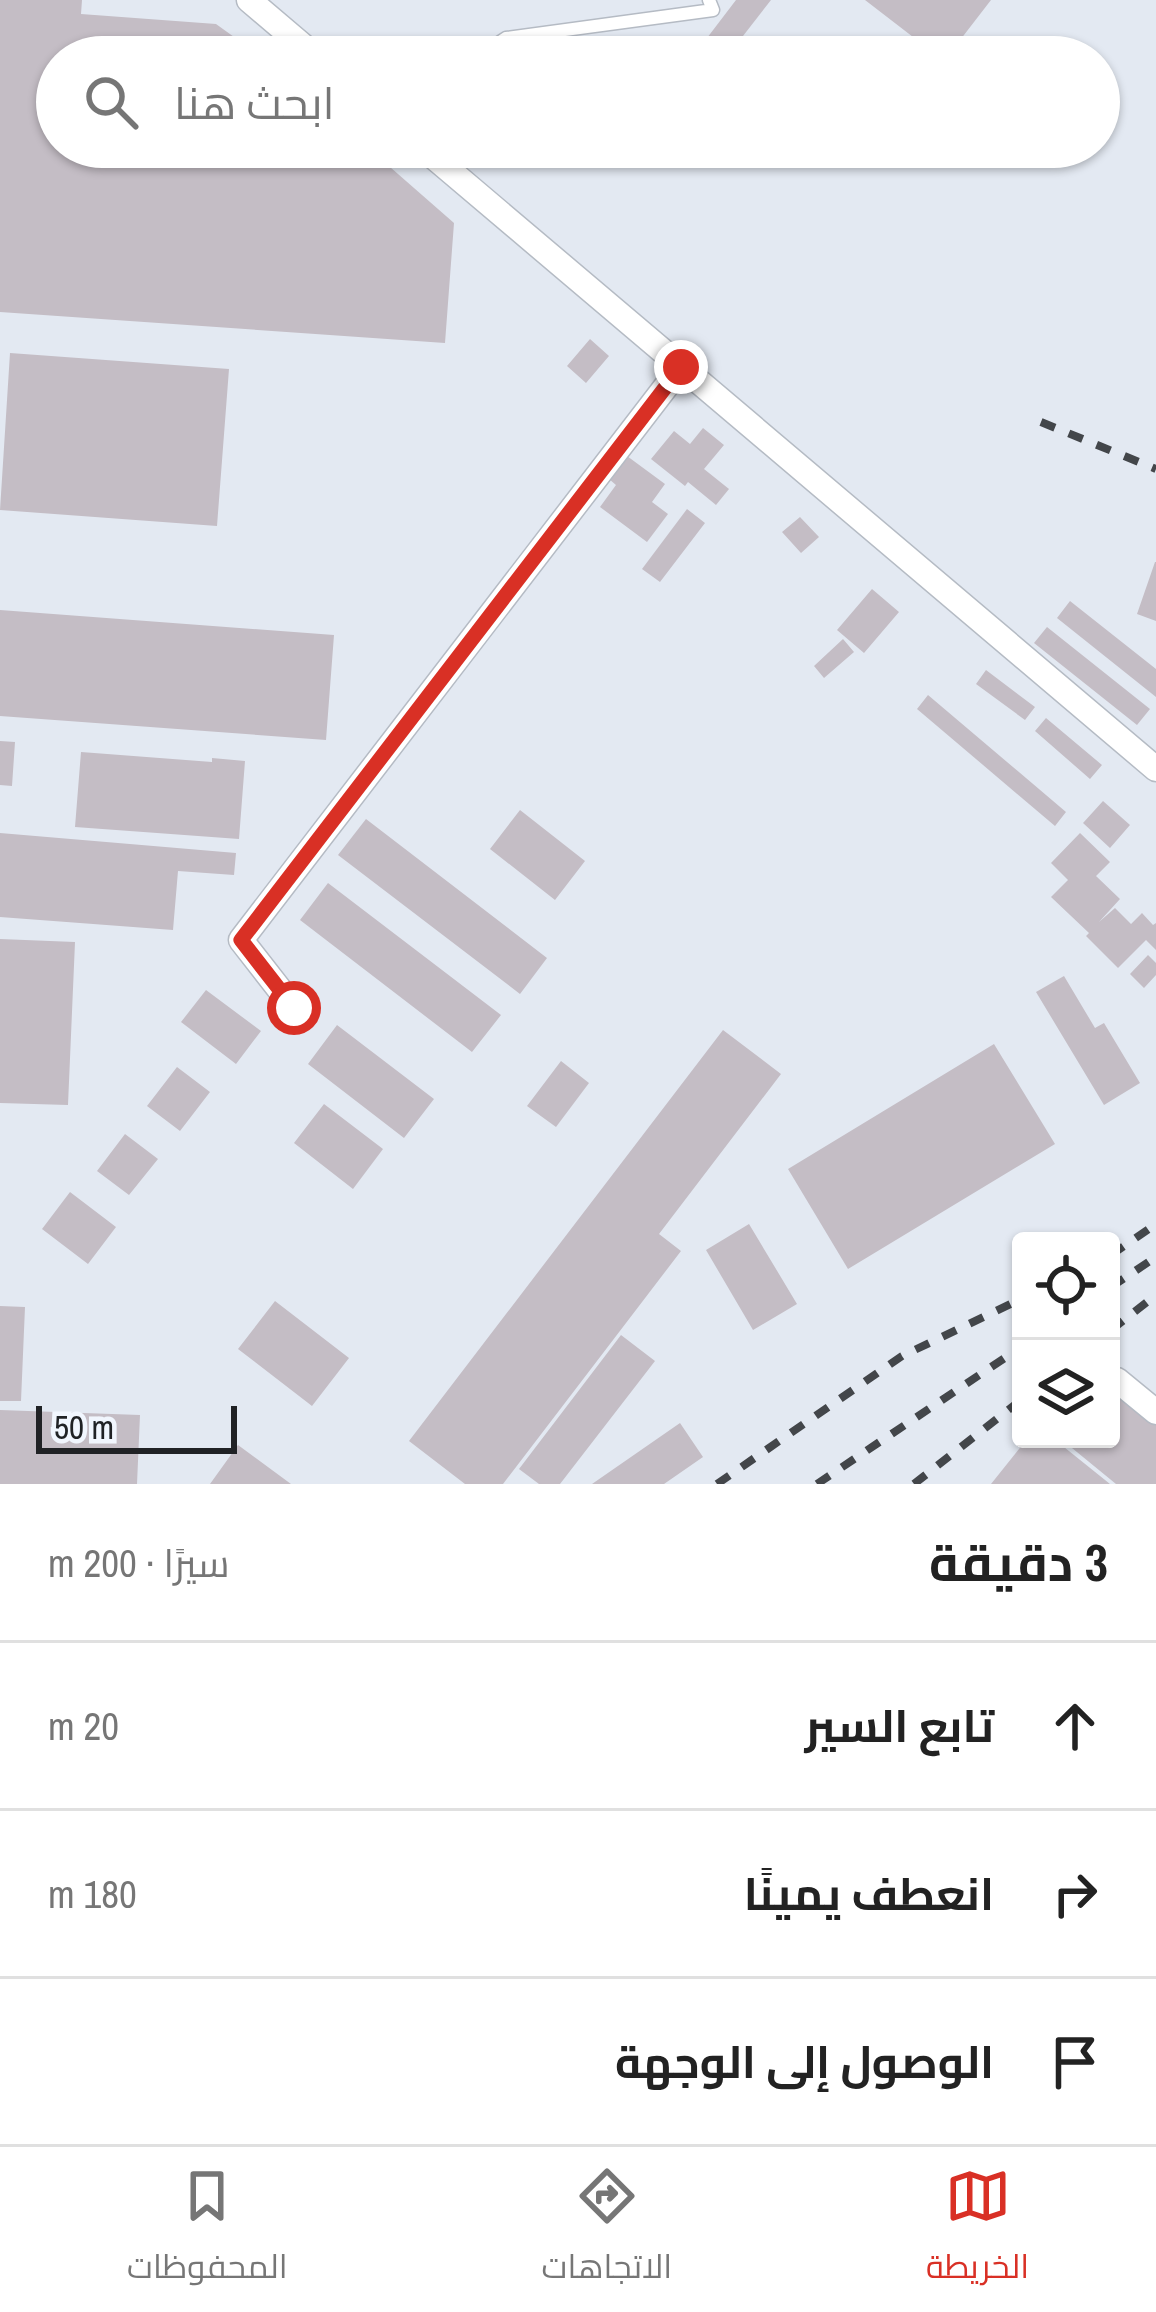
<!DOCTYPE html>
<html lang="ar">
<head>
<meta charset="utf-8">
<style>
	:root { --surface:#fff; --page:#f2f2f2; --text:#222; --muted:#767676; --line:#e0e0e0; --accent:#d93025 }
	body { margin:0; font-family:"Archivo Narrow",Cairo,sans-serif; background:var(--page); color:var(--text); direction:rtl }
	.controls { position:absolute; right:36px; bottom:36px; display:grid; overflow:hidden; border-radius:12px; box-shadow:0 3px 9px #0004 }
	.controls button { width:108px; height:108px; display:grid; place-items:center; padding:0; border:0; border-bottom:3px solid var(--line); background:var(--surface); color:var(--text); font:60px sans-serif }
	.scale { position:absolute; left:36px; bottom:30px; width:201px; box-sizing:border-box; padding-left:12px; border:6px solid #202225; border-top:0; font-size:33px; line-height:42px; white-space:nowrap; color:#202225; -webkit-text-stroke:9px #f1f6fe; paint-order:stroke }
	.stop { position:absolute; width:36px; height:36px; margin:-27px; border:9px solid #d93025; border-radius:50%; background:#fff }
	.stop.end { background:#d93025; border-color:#fff; box-shadow:0 3px 12px #0008 }
	.list { margin:0; padding:0; list-style:none }
	h2 { display:flex; justify-content:space-between; align-items:center; height:156px; margin:0; padding:0 48px; font-size:51px }
	h2 small { font-size:39px; font-weight:400; color:var(--muted) }
	.list li { display:grid; grid-template-columns:78px 1fr auto; gap:36px; align-items:center; box-sizing:border-box; height:168px; padding:0 48px; border-top:3px solid var(--line) }
	.list b { display:block; font-size:45px; white-space:nowrap }
	.list em { font-size:39px; font-style:normal; color:var(--muted) }
	.icon { flex:none; width:66px; height:66px; fill:none; stroke:currentColor; stroke-width:2; stroke-linecap:round; stroke-linejoin:round }
	.map { position:relative; flex:none; width:1156px; height:1484px; overflow:hidden; direction:ltr }
	.search { position:absolute; background:var(--surface); box-shadow:0 3px 9px #0004; left:36px; right:36px; top:36px; height:132px; display:flex; align-items:center; gap:30px; box-sizing:border-box; padding:0 42px; border-radius:66px; color:var(--muted); font-size:45px }
	.sheet { height:660px; background:var(--surface) }
	nav { display:flex; justify-content:space-around; align-items:center; box-sizing:border-box; height:168px; border-top:3px solid var(--line); background:var(--surface); font-size:33px; color:var(--muted) }
	nav a { display:grid; justify-items:center; gap:6px }
	nav .on { color:var(--accent) }
	.map>svg:first-child { display:block }
	.building { fill:#c4bdc5 }
	.lines { fill:none; stroke-linecap:round; stroke-linejoin:round }
	.lane-casing { stroke:#b5bbc4; stroke-width:15 }
	.street-casing { stroke:#b5bbc4; stroke-width:27 }
	.lane { stroke:#fff; stroke-width:12 }
	.street { stroke:#fff; stroke-width:24 }
	.rail { stroke:#43464a; stroke-width:8; stroke-dasharray:15 15; stroke-linecap:butt }
	.route { stroke:#d93025; stroke-width:15 }
</style>
</head>
<body>
<div class="map">
<svg width="1156" height="1484" viewBox="0 0 1156 1484">
	<rect width="100%" height="100%" fill="#e3e9f2"/>
	<path class="building" d="M0 0H82L81 14 216 24 262 57H57V147H265V158L390 167 454 223 445 343 0 312Z
		M736 0H771L729 54 707 38Z
		M865 0H991L947 57H939Z
		M590 339 609 356 586 383 567 366Z
		M10 353 229 369 217 526 0 510Z
		M703 428 724 445 704 469 729 489 716 505 688 482 685 486 651 459 674 431 690 444Z
		M627 456 665 484 652 502 668 514 647 542 600 507 616 485 609 479Z
		M687 509 705 523 660 582 642 569Z
		M800 517 819 537 801 553 782 532Z
		M1155 562H1156V621L1137 614Z
		M872 589 899 612 864 653 837 630Z
		M1070 601 1156 669V697L1057 618Z
		M0 610 334 635 326 740 0 716Z
		M1047 627 1150 709 1137 725 1034 643Z
		M843 639 854 652 824 678 814 666Z
		M986 670 1035 707 1025 720 976 684Z
		M928 695 1066 812 1055 826 917 709Z
		M1046 718 1102 765 1090 779 1035 731Z
		M0 741 15 742 12 786 0 785Z
		M81 752 212 762V758L245 761 239 839 75 827Z
		M1103 801 1130 825 1110 848 1083 823Z
		M520 810 585 861 555 900 490 849Z
		M366 819 547 958 520 994 338 855Z
		M0 833 236 853 234 875 178 871 173 930 0 917Z
		M1080 833 1110 862 1096 876 1120 899 1099 922 1115 908 1131 924 1142 913 1153 925 1156 923V950L1146 940 1118 968 1086 936 1089 933 1051 897 1068 880 1051 863Z
		M328 883 501 1015 472 1052 300 920Z
		M0 939 75 942 68 1105 0 1103Z
		M1148 955 1156 963V975L1144 988 1130 974Z
		M1064 976 1095 1028 1104 1023 1140 1083 1104 1105 1036 992Z
		M206 990 261 1031 236 1064 181 1022Z
		M337 1025 434 1099 404 1138 308 1064Z
		M723 1030 781 1074 659 1234 681 1251 503 1484H465L409 1441Z
		M994 1044 1055 1144 848 1269 788 1169Z
		M561 1061 589 1083 556 1127 527 1106Z
		M177 1067 210 1092 180 1131 147 1106Z
		M324 1104 383 1149 353 1189 294 1143Z
		M125 1134 158 1159 129 1195 97 1171Z
		M70 1192 116 1227 88 1264 42 1229Z
		M749 1224 797 1304 753 1330 706 1250Z
		M275 1301 349 1358 312 1406 238 1349Z
		M0 1306 25 1307 21 1401H0Z
		M621 1335 655 1361 560 1484H539L519 1469Z
		M1111 1387 1156 1423V1484H1116L1061 1439H1111Z
		M0 1410 140 1415 137 1484H0Z
		M680 1423 703 1457 664 1484H592Z
		M1027 1439H1054L1110 1484H991Z
		M238 1445 291 1484H210Z"/>
	<g class="lines">
		<g class="lane-casing">
			<path id="lane" d="M477 57 506 38 713 10 709 0"/>
		</g>
		<g class="street-casing">
			<path id="street" d="M249 0 316 57
				M422 147 1156 769
				M294 1008 241 940 681 367
				M1117 1380 1156 1412"/>
		</g>
		<use href="#lane" class="lane"/>
		<use href="#street" class="street"/>
		<path class="rail" d="M1041 422 1156 469
			M1111 1255 1156 1224
			M1111 1287 1156 1257
			M1111 1330 1156 1295
			M717 1484 902 1356 1021 1299
			M817 1484 1021 1347
			M914 1484 1021 1400"/>
	</g>
	<g class="lines">
		<path class="route" d="M294 1008 241 940 681 367"/>
	</g>
</svg>
<div class="controls">
<button><svg class="icon" aria-label="locate" viewBox="0 0 24 24"><circle cx="12" cy="12" r="6"/><path d="M12 2v4M12 18v4M2 12h4M18 12h4"/></svg></button>
<button><svg class="icon" aria-label="layers" viewBox="0 0 24 24"><path d="M12 4l9 5-9 5-9-5zM3 14l9 5 9-5"/></svg></button>
</div>
<div class="scale">50 m</div>
<div class="stop" style="left:294px;top:1008px"></div>
<div class="stop end" style="left:681px;top:367px"></div>
<div class="search"><svg class="icon" aria-label="search" viewBox="0 0 24 24"><circle cx="10" cy="10" r="6"/><path d="M15 15l6 6"/></svg>ابحث هنا</div>
</div>
<section class="sheet">
<h2>3 دقيقة<small>سيرًا · 200 m</small></h2>
<ul class="list">
<li><svg class="icon" aria-label="ahead" viewBox="0 0 24 24"><path d="M12 20V5M6 11l6-6 6 6"/></svg><div><b>تابع السير</b></div><em>20 m</em></li>
<li><svg class="icon" aria-label="right" viewBox="0 0 24 24"><path d="M7 20v-9h11M14 6l5 5-5 5"/></svg><div><b>انعطف يمينًا</b></div><em>180 m</em></li>
<li><svg class="icon" aria-label="arrive" viewBox="0 0 24 24"><path d="M6 21V4h12l-3 4 3 4H6"/></svg><div><b>الوصول إلى الوجهة</b></div></li>
</ul>
</section>
<nav>
<a class="on"><svg class="icon" aria-label="map" viewBox="0 0 24 24"><path d="M3 6l6-2 6 2 6-2v14l-6 2-6-2-6 2zM9 4v14M15 6v14"/></svg>الخريطة</a>
<a><svg class="icon" aria-label="directions" viewBox="0 0 24 24"><path d="M12 3l9 9-9 9-9-9zM9 14v-3h6M13 9l2 2-2 2"/></svg>الاتجاهات</a>
<a><svg class="icon" aria-label="saved" viewBox="0 0 24 24"><path d="M7 4h10v16l-5-4-5 4z"/></svg>المحفوظات</a>
</nav>
</body>
</html>
